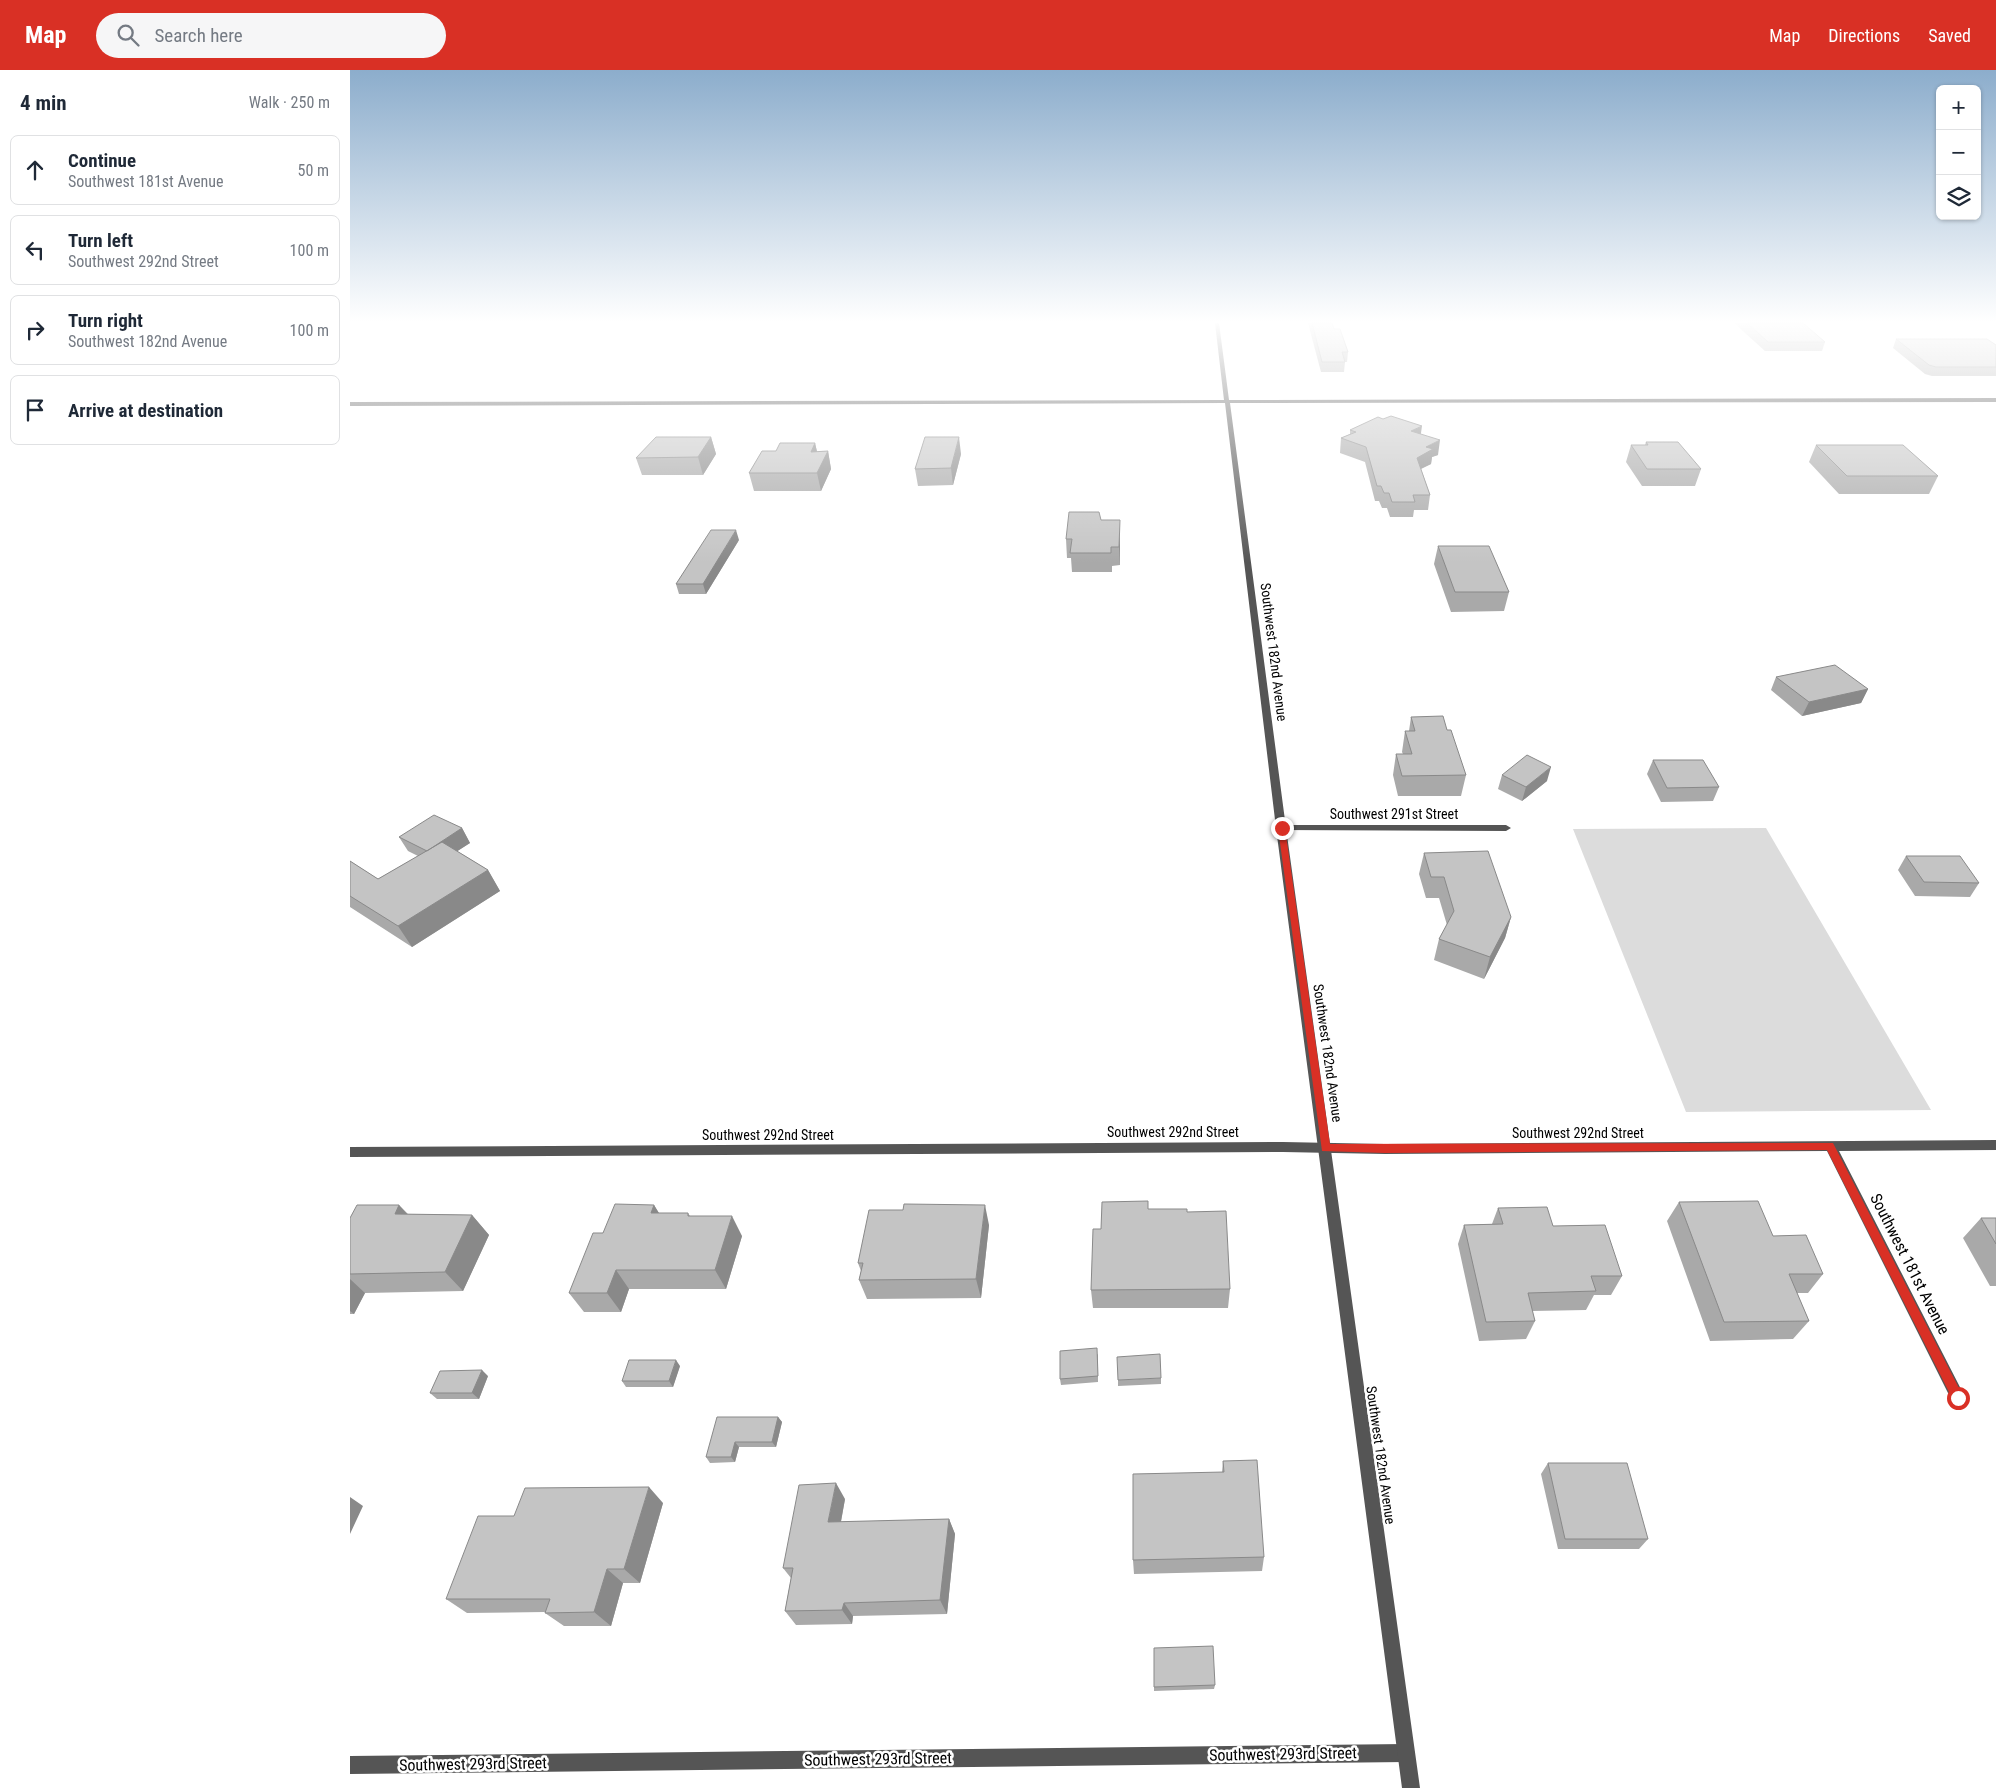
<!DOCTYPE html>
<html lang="en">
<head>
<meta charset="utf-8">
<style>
	:root { --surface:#fff; --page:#f6f6f7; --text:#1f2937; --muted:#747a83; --line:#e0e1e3; --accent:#d93025 }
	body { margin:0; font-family:"Roboto Condensed",sans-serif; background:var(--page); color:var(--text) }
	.controls { position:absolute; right:15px; top:15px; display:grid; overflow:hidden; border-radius:8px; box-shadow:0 1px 4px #0004 }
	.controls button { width:45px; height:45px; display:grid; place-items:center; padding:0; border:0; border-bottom:1px solid var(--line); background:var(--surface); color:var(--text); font:25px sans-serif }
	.stop { position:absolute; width:15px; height:15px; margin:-11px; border:4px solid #d93025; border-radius:50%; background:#fff }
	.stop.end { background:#d93025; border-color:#fff; box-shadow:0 1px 5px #0008 }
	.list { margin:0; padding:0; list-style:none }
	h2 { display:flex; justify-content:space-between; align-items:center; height:65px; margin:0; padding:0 20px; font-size:21px }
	h2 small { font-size:16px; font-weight:400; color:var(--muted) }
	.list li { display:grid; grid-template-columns:32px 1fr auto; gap:15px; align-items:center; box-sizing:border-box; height:70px; margin:0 10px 10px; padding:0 10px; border:1px solid var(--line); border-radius:8px }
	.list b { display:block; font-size:19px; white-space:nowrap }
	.list p { margin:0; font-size:16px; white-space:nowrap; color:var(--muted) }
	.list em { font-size:16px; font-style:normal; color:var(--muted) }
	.icon { flex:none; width:28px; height:28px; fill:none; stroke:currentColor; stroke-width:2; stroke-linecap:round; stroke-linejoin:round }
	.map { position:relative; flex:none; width:1646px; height:1718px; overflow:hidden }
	header { display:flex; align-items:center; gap:30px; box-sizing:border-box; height:70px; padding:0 25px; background:var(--accent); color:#fff }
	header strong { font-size:24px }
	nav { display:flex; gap:28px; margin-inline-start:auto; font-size:18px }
	.search { width:350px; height:45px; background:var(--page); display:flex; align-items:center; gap:12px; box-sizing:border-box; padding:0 18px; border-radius:28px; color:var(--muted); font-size:19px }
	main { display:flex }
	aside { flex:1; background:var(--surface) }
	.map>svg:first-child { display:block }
	.green { fill:#dcdcdc }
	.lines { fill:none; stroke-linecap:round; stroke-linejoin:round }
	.minor { fill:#555; fill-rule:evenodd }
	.tertiary { fill:#555; fill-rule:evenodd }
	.wall { fill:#a9a9a9 }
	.shaded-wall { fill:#898989 }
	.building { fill:#c4c4c4; stroke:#898989 }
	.route { fill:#d93025 }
	.labels { text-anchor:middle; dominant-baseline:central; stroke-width:5; stroke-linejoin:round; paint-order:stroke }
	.street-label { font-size:14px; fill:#000; stroke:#fff }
	.near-street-label { font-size:16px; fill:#000; stroke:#fff }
</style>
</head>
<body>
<header>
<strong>Map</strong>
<div class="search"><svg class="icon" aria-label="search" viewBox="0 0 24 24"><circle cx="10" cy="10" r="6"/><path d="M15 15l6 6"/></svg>Search here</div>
<nav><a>Map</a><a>Directions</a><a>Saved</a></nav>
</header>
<main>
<aside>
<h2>4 min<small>Walk · 250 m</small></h2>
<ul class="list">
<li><svg class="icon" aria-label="ahead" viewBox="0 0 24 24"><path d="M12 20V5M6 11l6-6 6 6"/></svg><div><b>Continue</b><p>Southwest 181st Avenue</p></div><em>50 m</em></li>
<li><svg class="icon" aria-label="left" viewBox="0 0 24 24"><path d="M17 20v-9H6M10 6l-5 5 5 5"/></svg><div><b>Turn left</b><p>Southwest 292nd Street</p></div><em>100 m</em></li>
<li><svg class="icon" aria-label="right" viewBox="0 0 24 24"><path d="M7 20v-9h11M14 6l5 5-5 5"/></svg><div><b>Turn right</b><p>Southwest 182nd Avenue</p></div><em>100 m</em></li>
<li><svg class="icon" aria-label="arrive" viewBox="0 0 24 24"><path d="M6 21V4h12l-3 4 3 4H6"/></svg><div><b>Arrive at destination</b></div></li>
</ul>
</aside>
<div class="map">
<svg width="1646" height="1718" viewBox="0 0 1646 1718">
	<rect width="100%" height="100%" fill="#fff"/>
	<path class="green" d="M1416 758 1581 1040 1336 1042 1223 759Z"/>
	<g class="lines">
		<path class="minor" d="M931 755H1156L1161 758 1156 761 928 760 926 758Z
			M1646 1070V1080L1489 1081 1613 1323 1615 1328 1613 1333 1608 1335 1603 1333 1477 1081 1035 1084 933 1082 0 1087V1077L933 1072 1035 1074Z
			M1056 1674 1062 1677 1065 1683 1062 1689 1056 1692 0 1704V1686Z"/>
		<path class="tertiary" d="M865 253H869L879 330 1646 328V332L880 333 936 758 1070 1718H1052L926 758 875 333 0 336V332L874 330Z"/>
	</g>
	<path class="wall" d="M958 253H982L984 259 998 282 997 292H995L994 302H971Z
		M1384 253H1453L1475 272 1472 281H1415Z
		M1546 269 1646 275V306H1582L1575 304 1543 278Z
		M1000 360 1071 364 1088 385 1082 387 1081 394 1071 399 1080 425 1078 440H1064L1063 447H1040L1037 438H1032L1029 431H1025L1015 392 990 383 991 368 1000 364Z
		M361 367 366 384 353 405H292L286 388Z
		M1296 372 1351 399 1345 416H1292L1276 392 1281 375H1295Z
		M465 373 467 382 478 381 481 399 471 421H404L399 403 426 381Z
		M1466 375 1588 406 1579 424H1489L1459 392Z
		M611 384 603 415 568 416 565 399Z
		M751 450 770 468V495L762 496V502H722L721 488H717L716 469Z
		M389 470 356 524H329L326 514Z
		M1088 476 1159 522 1154 541 1101 542 1084 494Z
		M1426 607 1518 619 1511 633 1452 646 1421 620Z
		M1061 647 1097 660 1116 705 1111 726H1048L1043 705 1046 684H1053L1052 682 1055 661H1059Z
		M1303 690 1369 717 1363 731 1311 732 1297 704Z
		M1152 705 1197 711 1172 731 1148 719Z
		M112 758 120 773 107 781 138 800 150 821 62 877 0 837V791L28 809 68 786 58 781 49 767Z
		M1074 783 1161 847 1155 868 1134 909 1084 890 1089 869 1097 855 1089 828H1076L1069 804Z
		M1556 786 1629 813 1620 827 1565 826 1548 800Z
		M1329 1132 1423 1166 1473 1204 1458 1223H1447L1459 1251 1443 1269 1360 1271 1317 1151Z
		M49 1135 58 1144 122 1145 139 1165 113 1221 15 1223 4 1244H0V1148Z
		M304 1135 309 1143H338L340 1146 392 1166 376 1219H279L271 1242H234L219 1223 253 1163Z
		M1148 1138 1203 1156 1272 1206 1261 1225H1244L1236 1240 1182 1241 1185 1251 1176 1269 1129 1271 1108 1174 1114 1155 1142 1154Z
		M798 1139 837 1142 880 1219 878 1238H743L741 1220 751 1159Z
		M1631 1148H1646V1216H1640L1613 1168Z
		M639 1155 631 1228 517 1229 509 1210 511 1201 508 1193Z
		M748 1284V1312L711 1315 710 1309Z
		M330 1296 323 1317H276L272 1311Z
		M138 1306 129 1329H87L80 1323Z
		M811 1308V1314L768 1316V1310Z
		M428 1347 432 1352 426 1377H389L385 1392 360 1393 356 1387Z
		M873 1391 914 1487 912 1501 784 1504 783 1490 872 1402Z
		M1198 1393 1298 1469 1289 1479H1208L1191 1404Z
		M495 1429 491 1452 599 1449 605 1464 597 1544 503 1546 502 1554 446 1555 435 1541 441 1508 433 1498Z
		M313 1433 290 1513H273L261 1556H214L195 1543V1542L117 1543 96 1529 164 1446Z
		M804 1578 865 1615 864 1619 804 1621Z"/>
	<path class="shaded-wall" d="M1072 356 1070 370 1061 361Z
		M361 367 366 384 353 405 348 387Z
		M609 367 611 384 603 415 601 398Z
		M1090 370 1088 385 1082 387 1081 394 1064 402 1067 388 1076 377Z
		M465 373 469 390 461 382Z
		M478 381 481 399 471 421 467 403Z
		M770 450V495L769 477Z
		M386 460 389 470 356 524 353 514Z
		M1518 619 1511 633 1452 646 1459 632Z
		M1201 697 1197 711 1172 731 1176 717Z
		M112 758 120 773 86 795 77 781Z
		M138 800 150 821 62 877 48 856Z
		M1161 847 1155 868 1134 909 1140 887Z
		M49 1135 67 1155 45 1144Z
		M304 1135 316 1155 301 1143Z
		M635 1135 639 1155 631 1228 626 1209Z
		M122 1145 139 1165 113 1221 95 1202Z
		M382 1146 392 1166 376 1219 365 1200Z
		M266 1200 279 1219 271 1242 257 1223Z
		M0 1209 15 1223 4 1244 0 1241Z
		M326 1290 330 1296 323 1317 319 1311Z
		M132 1300 138 1306 129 1329 122 1323Z
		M428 1347 432 1352 426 1377 422 1372Z
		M385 1372 389 1377 385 1392 381 1387Z
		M486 1413 495 1429 488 1467 478 1452Z
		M299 1417 313 1433 290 1513 274 1499Z
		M0 1427 13 1436 0 1464Z
		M599 1449 605 1464 597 1544 590 1530Z
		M257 1499 273 1513 261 1556 244 1542Z
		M494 1533 503 1546 502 1554 492 1540Z"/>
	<path class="building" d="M962 253H982L984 259H990L998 282H992L995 292H972Z
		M1397 253H1453L1475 272H1418Z
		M1546 269H1637L1646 275V297H1586L1579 295Z
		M1041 346 1072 356 1061 361 1090 370 1076 377 1083 379 1067 388 1080 425H1063L1065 432H1042L1039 423H1034L1031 416H1027L1016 377 991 368 1006 362 1000 360 1028 347 1033 349Z
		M306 367H361L348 387 286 388Z
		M575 367H609L601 398 565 399Z
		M1296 372H1328L1351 399H1297L1281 375H1298Z
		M430 373H465L461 382 478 381 467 403H399L412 381H426Z
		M1466 375H1553L1588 406H1497Z
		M719 442H749L751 450H770L769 477H761V483H720L722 469H716Z
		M361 460H386L353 514H326Z
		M1088 476H1139L1159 522H1105Z
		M1485 595 1518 619 1459 632 1426 607Z
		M1093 646 1097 660H1101L1116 705 1052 706 1046 684H1062L1055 661H1065L1061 647Z
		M1177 685 1201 697 1176 717 1152 705Z
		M1303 690H1353L1369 717 1317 718Z
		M84 745 112 758 77 781 49 767Z
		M92 772 138 800 48 856 0 826V791L28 809Z
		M1138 781 1161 847 1140 887 1089 869 1104 841 1094 807H1081L1074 783Z
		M1556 786H1610L1629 813 1574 812Z
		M798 1131V1139H837V1142L876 1141 880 1219 741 1220 743 1159H751L752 1132Z
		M1408 1131 1423 1166 1456 1165 1473 1204H1439L1459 1251 1374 1252 1329 1132Z
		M265 1134 304 1135 301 1143H338V1146H382L365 1200H266L257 1223H219L243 1163H253Z
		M554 1134 635 1135 626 1209 509 1210 513 1193H508L519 1140H553Z
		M7 1135H49L45 1144 122 1145 95 1202 0 1204V1148Z
		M1197 1137 1203 1156 1255 1155 1272 1206H1241L1246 1221 1178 1223 1185 1251 1136 1252 1114 1155 1153 1154 1148 1138Z
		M1631 1148H1646V1174Z
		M747 1278 748 1306 710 1309V1281Z
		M810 1284 811 1308 768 1310 767 1287Z
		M279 1290H326L319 1311H272Z
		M132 1300 122 1323H80L90 1301Z
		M367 1347H428L422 1372H385L381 1387H356Z
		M907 1390 914 1487 783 1490V1404L874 1402 873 1391Z
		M1198 1393H1277L1298 1469H1215Z
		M486 1413 478 1452 599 1449 590 1530 494 1533 492 1540 435 1541 443 1498H433L449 1415Z
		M299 1417 274 1499H257L244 1542 195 1543 200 1529H96L128 1446H164L175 1418Z
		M863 1576 865 1615 804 1617V1578Z"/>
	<linearGradient id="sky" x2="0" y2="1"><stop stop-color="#8cadcc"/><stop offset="0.51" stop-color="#fff"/><stop offset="1" stop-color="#fff" stop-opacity="0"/></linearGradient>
	<rect width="1646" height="493" fill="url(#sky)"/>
	<path class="route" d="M932 755 935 758 980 1074 1483 1073 1612 1324 1614 1328 1612 1332 1608 1334 1604 1332 1477 1080 1035 1083 972 1081 928 758Z"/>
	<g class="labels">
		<g class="street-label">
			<text transform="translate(924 582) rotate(83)">Southwest 182nd Avenue</text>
			<text x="1044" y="744">Southwest 291st Street</text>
			<text transform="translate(978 983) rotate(82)">Southwest 182nd Avenue</text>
			<text x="823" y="1062">Southwest 292nd Street</text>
			<text x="1228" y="1063">Southwest 292nd Street</text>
			<text x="418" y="1065">Southwest 292nd Street</text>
			<text transform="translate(1031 1385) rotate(82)">Southwest 182nd Avenue</text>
		</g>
		<g class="near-street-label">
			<text transform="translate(1560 1194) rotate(63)">Southwest 181st Avenue</text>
			<text transform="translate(933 1684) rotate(-1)">Southwest 293rd Street</text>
			<text transform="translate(528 1689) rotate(-1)">Southwest 293rd Street</text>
			<text transform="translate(123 1694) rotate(-1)">Southwest 293rd Street</text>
		</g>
	</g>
</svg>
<div class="controls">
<button>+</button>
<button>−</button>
<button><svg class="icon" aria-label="layers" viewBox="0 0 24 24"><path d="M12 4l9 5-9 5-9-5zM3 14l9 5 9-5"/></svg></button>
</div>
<div class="stop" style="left:1608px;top:1328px"></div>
<div class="stop end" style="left:932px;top:758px"></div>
</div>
</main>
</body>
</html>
